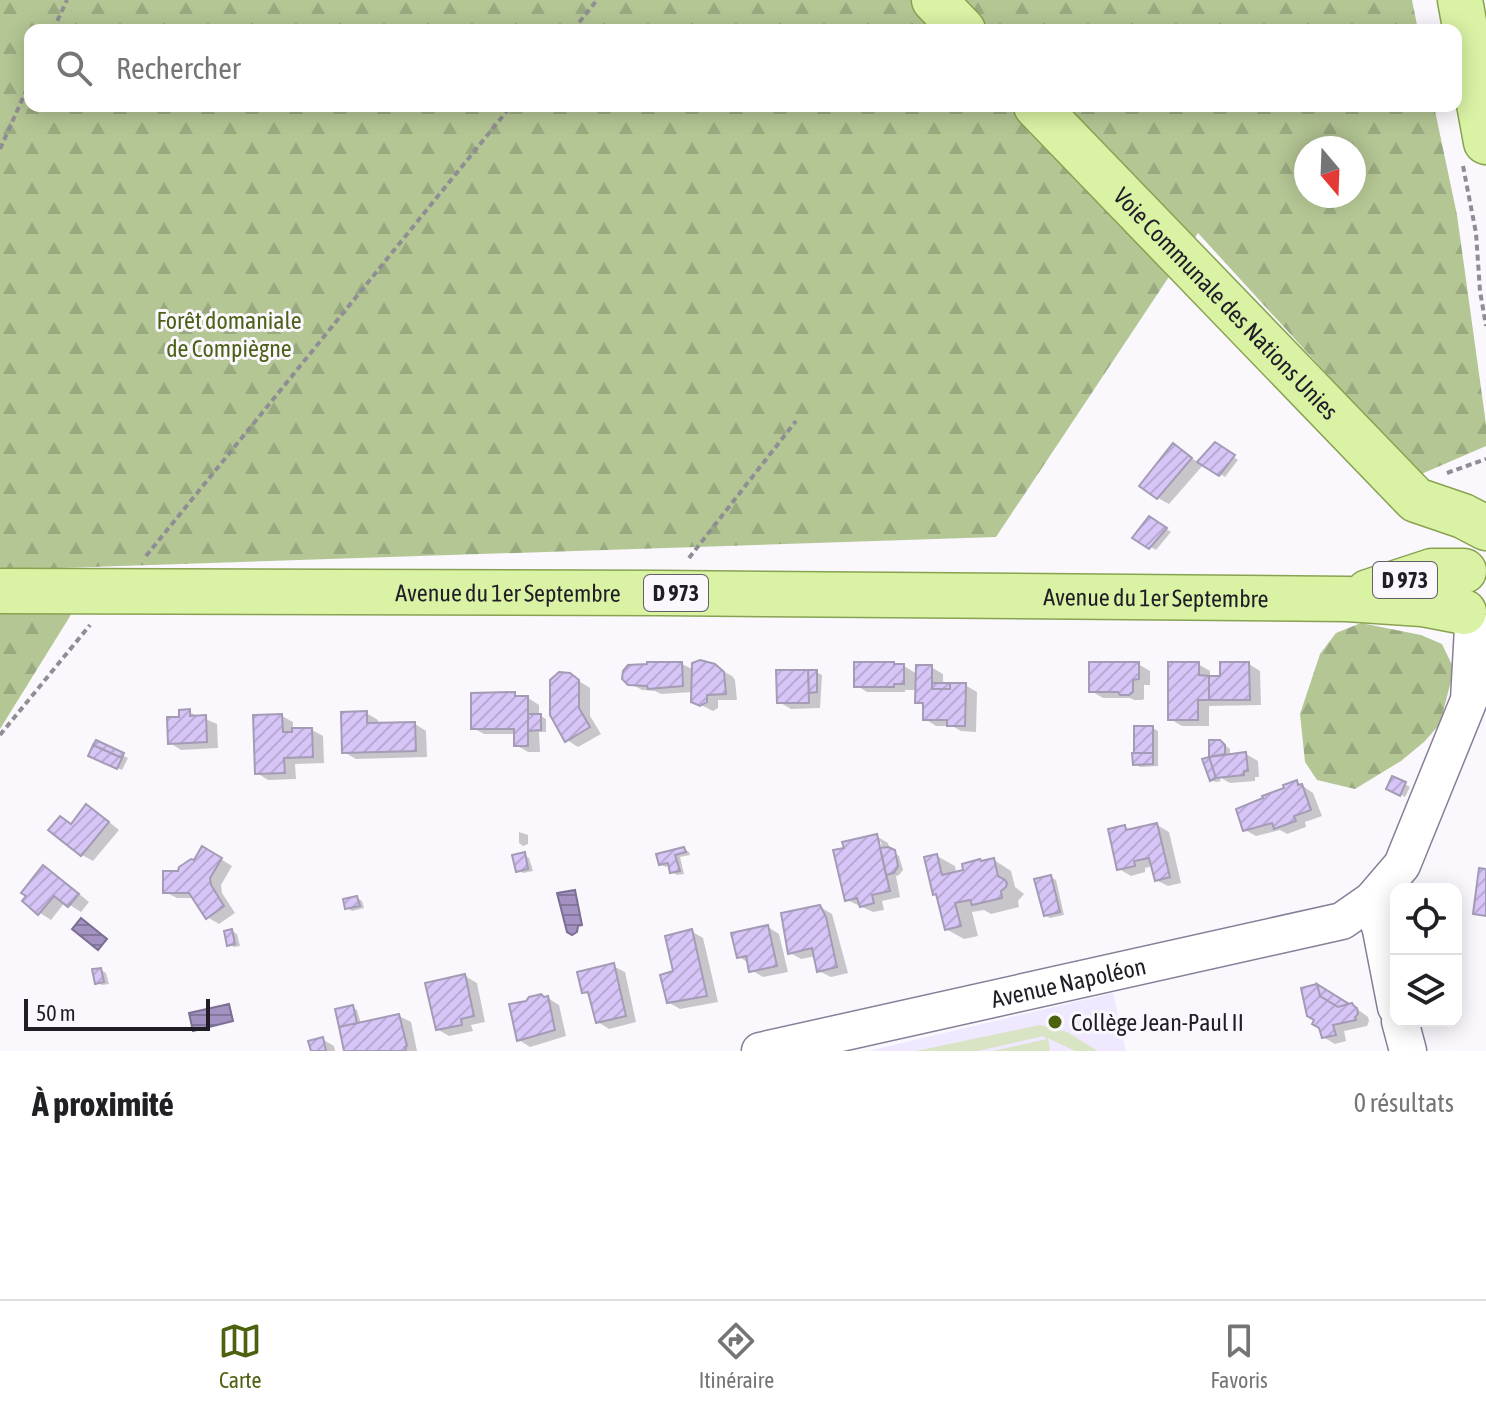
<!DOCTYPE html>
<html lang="fr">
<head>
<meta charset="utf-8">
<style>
	:root { --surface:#fff; --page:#f2f2f2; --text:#202124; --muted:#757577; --line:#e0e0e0; --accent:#4c620f }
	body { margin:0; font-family:"Asap Condensed",sans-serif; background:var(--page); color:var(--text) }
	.controls { position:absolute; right:24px; bottom:24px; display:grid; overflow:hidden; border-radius:16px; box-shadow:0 4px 20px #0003 }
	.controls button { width:72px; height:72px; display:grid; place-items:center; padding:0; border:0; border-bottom:2px solid var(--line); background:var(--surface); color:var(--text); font:40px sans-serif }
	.compass { position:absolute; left:1294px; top:136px; width:72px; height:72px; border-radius:50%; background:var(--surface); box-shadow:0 4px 20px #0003; rotate:161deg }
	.scale { position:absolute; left:24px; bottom:20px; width:186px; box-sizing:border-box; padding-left:8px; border:4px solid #201d27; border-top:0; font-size:22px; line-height:28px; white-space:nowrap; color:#201d27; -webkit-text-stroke:6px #faf8fd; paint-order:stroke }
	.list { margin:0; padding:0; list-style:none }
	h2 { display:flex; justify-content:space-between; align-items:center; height:104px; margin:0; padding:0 32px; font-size:34px }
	h2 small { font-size:26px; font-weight:400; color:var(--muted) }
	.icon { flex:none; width:44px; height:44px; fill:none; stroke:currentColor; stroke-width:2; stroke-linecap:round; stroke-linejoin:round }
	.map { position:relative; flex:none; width:1486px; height:1051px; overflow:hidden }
	.search { position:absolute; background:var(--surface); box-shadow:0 4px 20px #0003; left:24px; right:24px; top:24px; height:88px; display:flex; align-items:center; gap:20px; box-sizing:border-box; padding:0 28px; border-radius:16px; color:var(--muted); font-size:30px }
	.sheet { height:248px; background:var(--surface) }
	nav { display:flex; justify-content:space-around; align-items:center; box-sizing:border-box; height:112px; border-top:2px solid var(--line); background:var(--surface); font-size:22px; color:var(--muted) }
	nav a { display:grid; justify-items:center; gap:4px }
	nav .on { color:var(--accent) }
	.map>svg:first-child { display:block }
	.built { fill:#f0e8fe }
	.green { fill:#d8e4c4 }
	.forest { fill:url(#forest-firs); fill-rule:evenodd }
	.water { fill:url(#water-rules); stroke:#7c6f93; stroke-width:2 }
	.shadow { fill:#0003; fill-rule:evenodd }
	.building { fill:url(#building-hatch); stroke:#a49bb5; stroke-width:2 }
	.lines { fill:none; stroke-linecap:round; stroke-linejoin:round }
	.minor-casing { stroke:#877e97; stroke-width:39 }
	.major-casing { stroke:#88a251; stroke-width:47 }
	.path { stroke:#908d95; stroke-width:4; stroke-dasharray:6 4; stroke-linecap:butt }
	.minor { stroke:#fff; stroke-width:36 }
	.major { stroke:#d9f2a4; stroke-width:44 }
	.poi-dot { fill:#4c620f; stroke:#faf8fd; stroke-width:3 }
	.labels { text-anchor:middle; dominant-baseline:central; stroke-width:6; stroke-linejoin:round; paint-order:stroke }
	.shield { fill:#faf8fd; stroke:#615f67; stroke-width:2 }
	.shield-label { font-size:22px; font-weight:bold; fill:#201d27 }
	.street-label { font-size:24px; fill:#201d27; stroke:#faf8fd }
	.park-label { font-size:24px; fill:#4c6117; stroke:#faf8fd }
	.poi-label { font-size:24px; fill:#201d27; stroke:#faf8fd; text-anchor:start }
</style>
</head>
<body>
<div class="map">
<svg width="1486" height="1051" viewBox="0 0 1486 1051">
	<defs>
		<pattern id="forest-firs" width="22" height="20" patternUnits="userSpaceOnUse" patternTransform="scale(2)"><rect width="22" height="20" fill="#b4c694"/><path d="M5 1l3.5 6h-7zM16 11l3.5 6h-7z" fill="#9aaa80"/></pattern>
		<pattern id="water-rules" width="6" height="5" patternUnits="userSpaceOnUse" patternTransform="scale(2)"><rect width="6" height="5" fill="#a392c1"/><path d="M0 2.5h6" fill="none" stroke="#84779d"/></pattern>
		<pattern id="building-hatch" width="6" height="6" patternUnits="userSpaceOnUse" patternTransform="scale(2)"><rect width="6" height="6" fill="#d7c5f7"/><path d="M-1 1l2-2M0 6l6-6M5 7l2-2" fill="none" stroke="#b8a9d4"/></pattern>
	</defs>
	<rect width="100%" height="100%" fill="#faf8fd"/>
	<path class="built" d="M1113 993 1126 1051H868Z"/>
	<path class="green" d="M1040 1025 1067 1032 1098 1051H1075L1048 1038 1050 1051H993L1047 1039 1043 1036 978 1051H916Z"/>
	<path class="forest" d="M0 0H1412L1418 30H30V106H1434L1457 215 1486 424V446L1419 475 1198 233 996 537 0 570ZM1306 148H1354V196H1306Z
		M0 613H72L0 729Z
		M1361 623 1421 635 1442 644 1454 669 1440 724 1424 742 1401 761 1355 789 1317 780 1305 762 1300 714 1320 654 1336 633Z"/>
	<path class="water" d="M575 890 582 925 578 926 577 932 572 935 567 932 557 893Z
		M81 918 107 939 98 950 72 929Z
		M229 1004 233 1021 193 1031 189 1013Z"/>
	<path class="shadow" d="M1216 445 1238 460 1225 477 1204 464 1169 504 1158 498 1174 446 1199 463Z
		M1150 518 1171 532 1156 550 1135 538Z
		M682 664 694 670 710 664 732 676 735 680 737 700H718V708L713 711 693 701V692L661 694 655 691 642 690 630 683Z
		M1138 664 1150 671V685H1144V699L1142 700H1134L1130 698H1103L1091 691Z
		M1198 664 1210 671V678H1222L1249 664 1260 671 1261 705 1209 706V726H1182L1170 719Z
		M897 666H904L917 674 931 667 943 674V685H965L977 692 976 732 961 731 952 726H936L925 719V706L917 702V690H905V692H867L856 685Z
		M778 672H816L822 675 820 708 791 709 779 702Z
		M569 675 590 688V716L601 734 578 747 567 740Z
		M514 694 522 698H528L539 705V715L546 719V732H539L540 752H528L516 745V734H484L473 728Z
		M189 712 217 724 218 748 181 750 170 743 181 719Z
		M366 713 378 720V725L415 724 426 731 427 757 356 759 344 752Z
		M282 716 293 722V730H312L323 736 324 763 295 764 296 779 268 780 257 773Z
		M1153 728 1158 731V766L1140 767 1135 764Z
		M1211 742H1220L1226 746 1230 749V756L1246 754 1258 761 1259 777H1255V781L1230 783 1219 777 1221 781 1216 782 1211 780Z
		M97 743 128 758 122 770 96 758Z
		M1297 782 1313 793 1322 816 1305 822 1306 827 1287 834 1280 830 1256 836 1245 830Z
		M1405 784 1410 787 1405 797 1388 788Z
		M87 807 98 813 119 830 93 861 82 855Z
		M1157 825 1169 832 1181 883 1168 886 1156 880 1153 866 1145 868V872L1131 876 1119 869 1125 827 1131 831Z
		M519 832 528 835V844L523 846 519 843Z
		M876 836 888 843 890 850 899 856 903 870 899 875 896 876 900 897 882 901 884 910 873 912 847 900 846 849ZM876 842H881L882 850H878Z
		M684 849 689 852 690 855 680 857 684 874 677 875 672 872 670 865 666 867 660 864Z
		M214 855 232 866 221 885 222 893 235 913 219 924 207 917 195 898H177L165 892Z
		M524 855 529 858 533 871 523 873 518 870Z
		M937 856 955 866 956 873 983 863 994 860 1011 871 1015 887 1024 894 1018 901 1019 907 991 914 984 910 972 912 978 936 964 939 946 929 939 896 935 894Z
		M44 868 55 874 89 902 81 912 65 902 51 920 40 913Z
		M1051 877 1056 880 1064 915 1050 918 1045 915Z
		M357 898 362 901 364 908 352 911 347 908Z
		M820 907 832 914 848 973 831 977 819 971 816 956 801 959 790 953Z
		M768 927 779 934 788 972 763 977 751 970 749 963 739 957Z
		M232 931 237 934 240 946 234 947 229 944Z
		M691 931 703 938 718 1002 680 1009 668 1002 675 973Z
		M613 966 625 972 636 1022 609 1029 598 1022 590 996 584 992Z
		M101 970 106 973 109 984 102 985 97 982Z
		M465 976 477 983 485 1022 471 1025 473 1031 449 1036 437 1029Z
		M548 998 559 1005 566 1036 530 1047 519 1040Z
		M1352 1005 1368 1017 1369 1021 1367 1026 1344 1031 1346 1041 1335 1044 1323 1037 1321 1027Z
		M352 1007 357 1010 361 1024 399 1016 411 1022 417 1051H346L337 1011Z
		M322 1039 334 1046 335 1051H313Z"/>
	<path class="building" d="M1215 442 1235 455 1219 476 1197 462Z
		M1173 443 1192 458 1157 499 1139 486Z
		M1149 516 1167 528 1149 549 1132 538Z
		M700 660 715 664 724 672 726 694 707 695V702L700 706 691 702 692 663Z
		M647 662H682L683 686 648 689 647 686 628 685 622 679 623 671 628 665 647 664Z
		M854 662H894V664H904V684H894V687H854Z
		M1089 662H1139V679L1133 680V692L1129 695H1120L1118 692H1089Z
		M1168 662H1199V675L1209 676V700H1198V720H1168Z
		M1220 662H1249L1250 700H1209V676H1220Z
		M916 665H932V689H950V683H966L965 726H947V720H923V703H915Z
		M776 670H808L809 703H777Z
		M808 670H817V692L809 693Z
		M559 672 570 673 579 680V708L590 727 565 742 550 715V680Z
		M932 683H950V689H932Z
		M515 692V696H528V746H514V729H471V693Z
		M190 709V716L206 715 207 742 168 744 167 717H179V710Z
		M367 711V723L415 722 416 751 342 753 341 712Z
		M282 714 283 732H292V728H312L313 757 284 758 285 773 255 774 253 715Z
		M528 714H541V730L528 731Z
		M1134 726H1153V753H1134Z
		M96 740 124 753 122 758 93 745Z
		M1209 740H1220L1225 745V754L1209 757Z
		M93 745 122 758 117 769 88 756Z
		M1246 752 1248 771H1244V775L1216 778 1209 757Z
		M1132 753H1153V764L1133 765Z
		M1209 757 1216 778 1210 781 1202 759Z
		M1392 776 1406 782 1400 796 1386 789Z
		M1297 780 1298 785 1302 784 1311 810 1294 816 1296 821 1274 829 1272 823 1243 831 1236 809 1263 798 1262 796 1284 788 1283 785Z
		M86 804 109 822 81 856 48 830 60 816 71 824Z
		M1157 823 1170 877 1155 881 1149 858 1134 861 1135 866 1117 870 1108 829 1125 825 1126 830Z
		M877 834 890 891 872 895 874 903 860 907 857 898 845 901 833 850 844 848 842 842Z
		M202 846 222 858 210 878 211 885 224 906 206 919 189 893H163V871H178L179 867 191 859 194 860Z
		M684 847 686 852 675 855 680 871 670 873 668 863 659 865 656 854Z
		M888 847 895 850 898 866 894 873 886 875 880 848Z
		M525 852 528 869 516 872 512 855Z
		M937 854 942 875 963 870 962 864 980 859 981 861 994 858 998 876 1005 880 1007 883 1006 887 1001 891 1002 898 972 905 970 900 955 903 961 926 945 930 936 894 933 895 924 857Z
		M43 865 79 894 68 907 54 896 38 915 22 901 26 896 21 893Z
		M1479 868 1486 869V916L1473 914Z
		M1051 875 1060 912 1044 916 1034 879Z
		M357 896 360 906 345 909 343 899Z
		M820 905 826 917 837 967 817 972 812 948 788 954 781 913Z
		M768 925 777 966 749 972 746 956 737 958 731 933Z
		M232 929 235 944 227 946 224 931Z
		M692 929 707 996 667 1003 660 975 673 971 665 936Z
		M614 963 626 1016 596 1023 588 992 582 993 577 972Z
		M101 968 104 982 95 984 92 969Z
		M465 974 474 1016 461 1019 462 1025 436 1030 425 983Z
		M1317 984 1320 996 1338 1007 1352 1003 1354 1006 1357 1008 1358 1014 1355 1017 1356 1020 1333 1025 1336 1035 1322 1038 1319 1028 1312 1024 1314 1020 1307 1016 1301 988Z
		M1317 984 1349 1004 1338 1007 1320 996Z
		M541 994 544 997 548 996 555 1030 517 1041 509 1004 526 1001 529 997Z
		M353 1005 357 1023 339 1027 335 1009Z
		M399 1014 407 1046 405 1047 406 1051H344L339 1027Z
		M323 1037 326 1051H311L308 1041Z"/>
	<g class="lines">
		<g class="minor-casing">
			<g id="minor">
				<path d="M1372 900 1381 930 1396 1007"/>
				<path d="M1400 1021 1408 1051"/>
				<path id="s1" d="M760 1051 1342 921 1372 900 1402 865 1469 700 1473 628"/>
			</g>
		</g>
		<g class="major-casing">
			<g id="major">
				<path d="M934 0 963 30"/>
				<path d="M1460 0 1486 142"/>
				<path id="s2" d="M1036 106 1416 500 1463 516 1486 528"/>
				<path id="s3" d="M0 591 662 593 1347 599 1422 604 1464 612"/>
				<path d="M1368 592 1432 571H1464"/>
			</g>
		</g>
		<path class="path" d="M53 30 67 0
			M573 30 597 0
			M0 149 30 82
			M1463 166 1476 233 1480 291 1486 326
			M1447 473 1486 459
			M146 556 511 106
			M689 558 796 421
			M0 735 90 625"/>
		<use href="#minor" class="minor"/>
		<use href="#major" class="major"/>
	</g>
	<circle class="poi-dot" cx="1055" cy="1022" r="8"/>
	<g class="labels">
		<g class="shield">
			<rect x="1373" y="562" width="64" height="36" rx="6"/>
			<rect x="644" y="575" width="64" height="36" rx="6"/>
		</g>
		<g class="shield-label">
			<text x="1405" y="580">D 973</text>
			<text x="676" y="593">D 973</text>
		</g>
		<g class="street-label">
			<text stroke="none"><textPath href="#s2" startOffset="274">Voie Communale des Nations Unies</textPath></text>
			<text stroke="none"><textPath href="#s3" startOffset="508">Avenue du 1er Septembre</textPath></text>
			<text stroke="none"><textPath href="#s3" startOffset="1156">Avenue du 1er Septembre</textPath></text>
			<text stroke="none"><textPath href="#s1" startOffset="316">Avenue Napoléon</textPath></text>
		</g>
		<g class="park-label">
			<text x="229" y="320">Forêt domaniale<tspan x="229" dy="28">de Compiègne</tspan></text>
		</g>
		<g class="poi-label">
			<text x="1071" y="1022">Collège Jean-Paul II</text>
		</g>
	</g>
</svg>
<div class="controls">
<button><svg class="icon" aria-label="locate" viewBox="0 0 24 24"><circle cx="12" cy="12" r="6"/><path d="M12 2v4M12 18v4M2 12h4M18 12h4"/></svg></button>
<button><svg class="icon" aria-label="layers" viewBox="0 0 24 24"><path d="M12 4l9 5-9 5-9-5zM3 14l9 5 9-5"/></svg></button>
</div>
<svg class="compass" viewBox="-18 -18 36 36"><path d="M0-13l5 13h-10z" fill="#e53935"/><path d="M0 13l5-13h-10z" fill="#757577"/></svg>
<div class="scale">50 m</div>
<div class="search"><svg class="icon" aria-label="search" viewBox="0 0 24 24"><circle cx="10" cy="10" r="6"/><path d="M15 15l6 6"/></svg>Rechercher</div>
</div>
<section class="sheet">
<h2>À proximité<small>0 résultats</small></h2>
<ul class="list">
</ul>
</section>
<nav>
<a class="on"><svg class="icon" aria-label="map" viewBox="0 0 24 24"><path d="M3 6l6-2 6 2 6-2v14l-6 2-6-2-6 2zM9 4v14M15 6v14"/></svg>Carte</a>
<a><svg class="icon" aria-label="directions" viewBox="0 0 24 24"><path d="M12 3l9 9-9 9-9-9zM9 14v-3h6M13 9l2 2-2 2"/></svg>Itinéraire</a>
<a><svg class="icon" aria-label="saved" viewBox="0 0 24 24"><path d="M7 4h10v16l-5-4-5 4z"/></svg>Favoris</a>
</nav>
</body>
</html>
